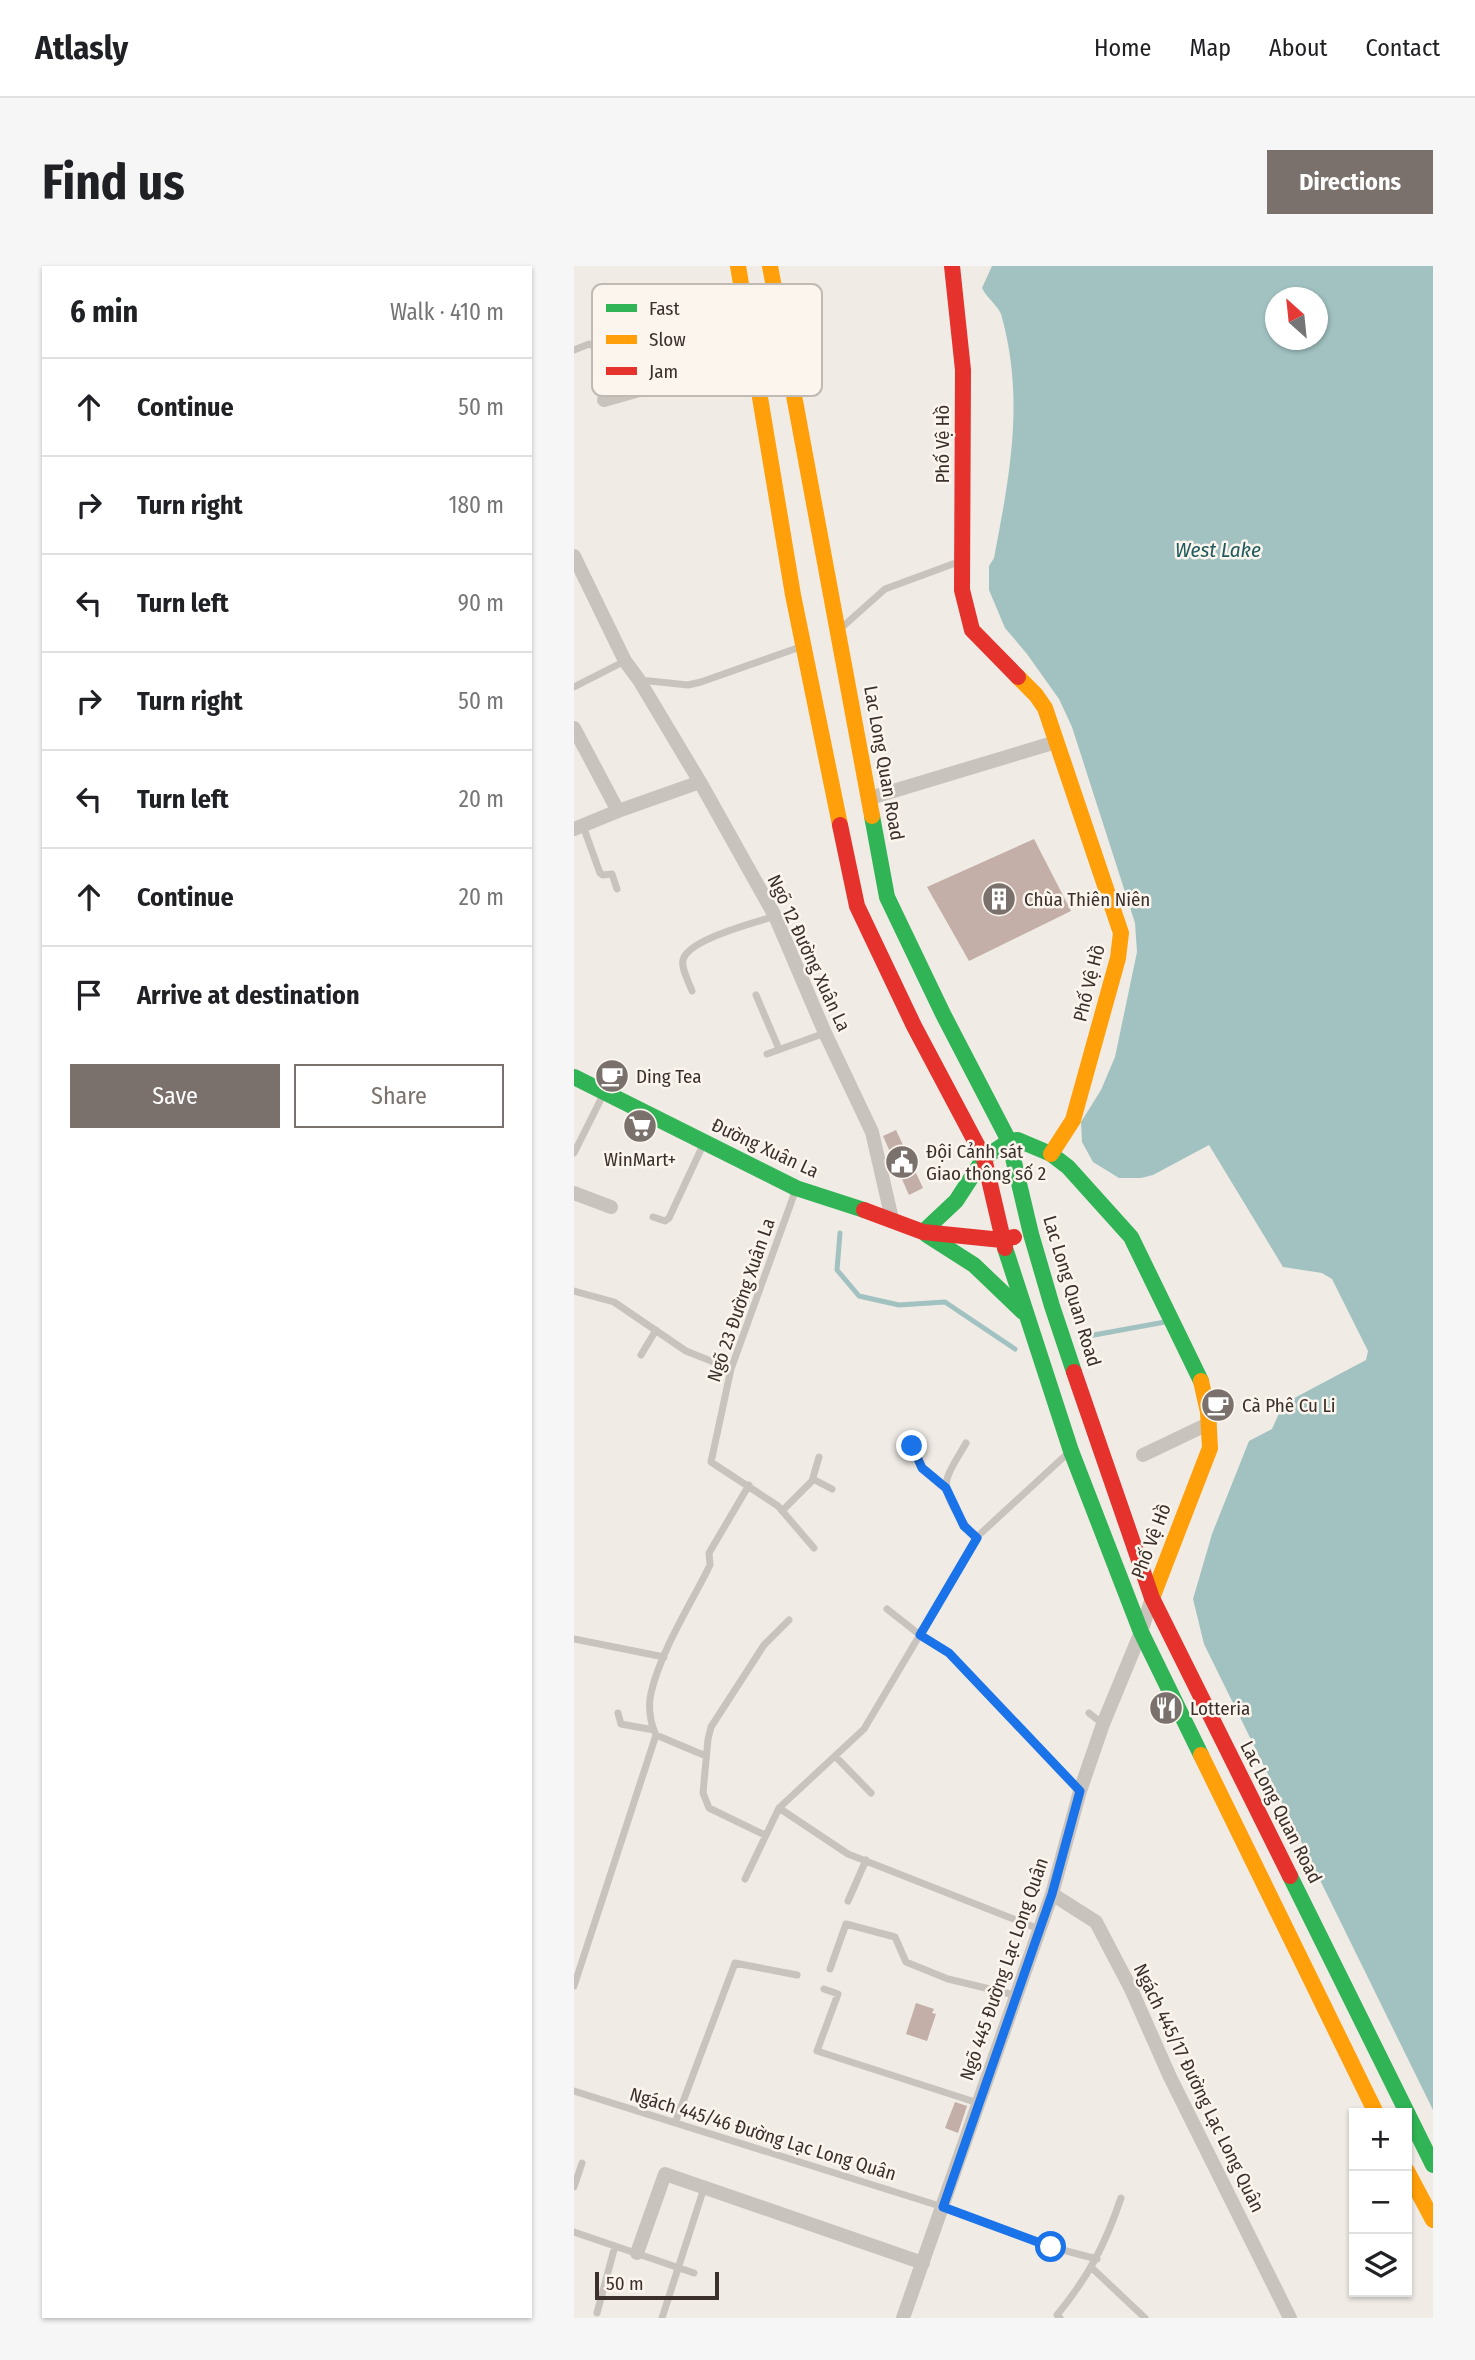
<!DOCTYPE html>
<html lang="en">
<head>
<meta charset="utf-8">
<style>
	:root { --surface:#fff; --page:#f6f6f6; --text:#202124; --muted:#757577; --line:#e0e0e0; --accent:#7a716c }
	body { margin:0; font-family:"Fira Sans Condensed",sans-serif; background:var(--page); color:var(--text) }
	.controls { position:absolute; right:21px; bottom:21px; display:grid; overflow:hidden; border-radius:0px; box-shadow:0 2px 5px #0004 }
	.controls button { width:63px; height:63px; display:grid; place-items:center; padding:0; border:0; border-bottom:2px solid var(--line); background:var(--surface); color:var(--text); font:35px sans-serif }
	.compass { position:absolute; left:691px; top:21px; width:63px; height:63px; border-radius:50%; background:var(--surface); box-shadow:0 2px 5px #0004; rotate:333deg }
	.scale { position:absolute; left:21px; bottom:18px; width:124px; box-sizing:border-box; padding-left:7px; border:4px solid #3b302b; border-top:0; font-size:19px; line-height:24px; white-space:nowrap; color:#3b302b; -webkit-text-stroke:5px #fbf5ee; paint-order:stroke }
	.stop { position:absolute; width:21px; height:21px; margin:-16px; border:5px solid #1a73e8; border-radius:50%; background:#fff }
	.stop.end { background:#1a73e8; border-color:#fff; box-shadow:0 2px 7px #0008 }
	.list { margin:0; padding:0; list-style:none }
	h2 { display:flex; justify-content:space-between; align-items:center; height:91px; margin:0; padding:0 28px; font-size:30px }
	h2 small { font-size:23px; font-weight:400; color:var(--muted) }
	.list li { display:grid; grid-template-columns:46px 1fr auto; gap:21px; align-items:center; box-sizing:border-box; height:98px; padding:0 28px; border-top:2px solid var(--line) }
	.list b { display:block; font-size:26px; white-space:nowrap }
	.list em { font-size:23px; font-style:normal; color:var(--muted) }
	.actions { display:flex; gap:14px; padding:21px 28px }
	.actions a { flex:1; padding:16px 0; border:2px solid var(--accent); border-radius:0px; text-align:center; font-size:24px; color:var(--accent) }
	.actions .main { background:var(--accent); color:#fff }
	.icon { flex:none; width:38px; height:38px; fill:none; stroke:currentColor; stroke-width:2; stroke-linecap:round; stroke-linejoin:round }
	.map { position:relative; flex:none; width:859px; height:2052px; overflow:hidden; border-radius:0px }
	header { display:flex; align-items:center; gap:42px; box-sizing:border-box; height:98px; padding:0 35px; background:var(--surface); border-bottom:2px solid var(--line) }
	header strong { font-size:33px }
	nav { display:flex; gap:38px; margin-inline-start:auto; font-size:24px }
	.intro { display:flex; align-items:center; justify-content:space-between; box-sizing:border-box; height:168px; padding:0 42px }
	h1 { margin:0; font-size:49px }
	.button { padding:18px 32px; border-radius:0px; background:var(--accent); color:#fff; font-size:24px; font-weight:700 }
	main { display:flex; gap:42px; padding:0 42px }
	aside { flex:1; background:var(--surface); border-radius:0px; box-shadow:0 2px 5px #0004 }
	.map>svg:first-child { display:block }
	.water { fill:#a1c2c1; fill-rule:evenodd }
	.lines { fill:none; stroke-linecap:round; stroke-linejoin:round }
	.stream { stroke:#a1c2c1; stroke-width:5 }
	.building { fill:#c3afa7 }
	.lane { stroke:#c9c3be; stroke-width:7 }
	.street { stroke:#c9c3be; stroke-width:14 }
	.fast { stroke:#30b455; stroke-width:16 }
	.slow { stroke:#ff9f0a; stroke-width:16 }
	.jam { stroke:#e5322d; stroke-width:16 }
	.route { stroke:#1a73e8; stroke-width:9 }
	.labels { text-anchor:middle; dominant-baseline:central; stroke-width:5; stroke-linejoin:round; paint-order:stroke }
	.street-label { font-size:19px; fill:#3b302b; stroke:#fbf5ee }
	.poi-label { font-size:19px; fill:#3b302b; stroke:#fbf5ee; text-anchor:start }
	.water-label { font-size:21px; font-style:italic; fill:#1f5a5e; stroke:#fbf5ee }
	.key { fill:#fbf5ee; stroke:#c1bab4; stroke-width:2 }
	.key-label { font-size:19px; fill:#3b302b }
</style>
</head>
<body>
<header>
<strong>Atlasly</strong>
<nav><a>Home</a><a>Map</a><a>About</a><a>Contact</a></nav>
</header>
<div class="intro"><h1>Find us</h1><a class="button">Directions</a></div>
<main>
<aside>
<h2>6 min<small>Walk · 410 m</small></h2>
<ul class="list">
<li><svg class="icon" aria-label="ahead" viewBox="0 0 24 24"><path d="M12 20V5M6 11l6-6 6 6"/></svg><div><b>Continue</b></div><em>50 m</em></li>
<li><svg class="icon" aria-label="right" viewBox="0 0 24 24"><path d="M7 20v-9h11M14 6l5 5-5 5"/></svg><div><b>Turn right</b></div><em>180 m</em></li>
<li><svg class="icon" aria-label="left" viewBox="0 0 24 24"><path d="M17 20v-9H6M10 6l-5 5 5 5"/></svg><div><b>Turn left</b></div><em>90 m</em></li>
<li><svg class="icon" aria-label="right" viewBox="0 0 24 24"><path d="M7 20v-9h11M14 6l5 5-5 5"/></svg><div><b>Turn right</b></div><em>50 m</em></li>
<li><svg class="icon" aria-label="left" viewBox="0 0 24 24"><path d="M17 20v-9H6M10 6l-5 5 5 5"/></svg><div><b>Turn left</b></div><em>20 m</em></li>
<li><svg class="icon" aria-label="ahead" viewBox="0 0 24 24"><path d="M12 20V5M6 11l6-6 6 6"/></svg><div><b>Continue</b></div><em>20 m</em></li>
<li><svg class="icon" aria-label="arrive" viewBox="0 0 24 24"><path d="M6 21V4h12l-3 4 3 4H6"/></svg><div><b>Arrive at destination</b></div></li>
</ul>
<div class="actions"><a class="main">Save</a><a>Share</a></div>
</aside>
<div class="map">
<svg width="859" height="2052" viewBox="0 0 859 2052">
	<rect width="100%" height="100%" fill="#f0ebe5"/>
	<path class="water" d="M418 0H859V1844L630 1378 619 1333 638 1268 675 1175 698 1163 709 1138 792 1094 794 1085 758 1013 748 1007 709 1001 635 879 579 909 567 912H545L519 896 508 876 507 856 527 824 541 791 563 686 561 657 498 461 485 433 453 388 431 362 415 324V300L420 292C436 208 451 132 427 48 424 40 413 32 408 22ZM702 32H744V74H702Z"/>
	<g class="lines">
		<path class="stream" d="M266 967 263 1004 285 1030 325 1039 371 1036 441 1083
			M509 1071 591 1056"/>
	</g>
	<path class="building" d="M460 573 497 645 395 695 353 621Z
		M322 864 349 922 335 929 309 870Z
		M342 1737 360 1743 358 1747 362 1748 353 1775 332 1768Z
		M381 1836 393 1840 384 1867 371 1862Z"/>
	<g class="lines">
		<path class="lane" d="M0 84 15 78 42 90 171 46
			M265 364 311 323 387 295
			M66 414 114 419 127 416 229 380
			M0 421 51 395
			M9 560 26 607 29 609 38 608 43 623
			M118 725C115 716 107 703 109 694 114 673 181 657 201 650
			M182 729 205 783
			M193 788 251 767
			M0 887 30 827
			M222 923 157 1103 137 1196 204 1240 240 1282
			M79 951 91 955 95 952 130 877
			M0 1025 40 1036 112 1085 157 1103
			M67 1089 82 1064
			M392 1177C386 1188 378 1199 374 1210 366 1230 390 1259 403 1272
			M338 1180 348 1202 372 1222
			M239 1213 258 1223
			M208 1245 238 1215 245 1191
			M313 1343 346 1369 375 1387 505 1525
			M0 1373 90 1391
			M44 1447 47 1458 80 1464
			M515 1447 529 1458
			M82 1469 132 1490
			M261 1490 297 1527
			M205 1542 274 1588 465 1663
			M191 1569 135 1542 129 1527 134 1473 137 1461 190 1379 215 1354
			M171 1613 205 1542 290 1463 405 1269 494 1187
			M274 1635 292 1594
			M256 1703 272 1658 321 1671 332 1696 374 1713 441 1729
			M0 1720 82 1469C76 1457 74 1440 77 1427 87 1384 117 1338 136 1299L135 1287 175 1219
			M250 1723 264 1728 243 1785 404 1837
			M0 1825 369 1941 477 1981 523 1993
			M101 1857 161 1697 223 1709
			M0 1921 8 1897
			M0 1966 120 2007
			M518 2002 571 2052
			M23 2047 41 1980
			M88 2052 130 1922
			M486 2052 483 2049C515 2010 531 1979 547 1932"/>
		<path class="street" d="M30 134 179 92
			M0 290 51 395 65 414 126 516 201 650 251 767 298 866 318 953
			M0 462 44 545
			M296 532 482 476
			M0 563 44 545 126 516
			M0 927 37 941
			M569 1189 636 1157
			M478 1628 522 1656 557 1723 596 1811 716 2052
			M63 1987 91 1908 349 1997
			M329 2052 478 1628 506 1525 529 1458 567 1366 578 1332"/>
		<path class="fast" d="M298 550 313 631 369 748 435 875 457 968 478 1040 500 1106
			M0 811 222 922 290 944
			M349 966 382 935 410 892 435 875 444 874 477 888 494 901 557 971 627 1115
			M353 969 400 999 449 1046
			M431 982 497 1185 567 1366 627 1489
			M716 1610 859 1899"/>
		<path class="slow" d="M164 0 219 329 266 559
			M196 0 298 550
			M444 411 462 429 471 442 547 667 544 692 499 854 477 888
			M578 1332 636 1182 634 1146 627 1115
			M627 1489 802 1847
			M833 1905 859 1954"/>
		<path class="jam" d="M378 0 389 104 388 324 398 364 444 411
			M266 559 283 640 340 760 410 892 431 982
			M290 944 349 966 428 974 440 971
			M500 1106 578 1332 716 1610"/>
	</g>
	<g class="lines">
		<path class="route" d="M338 1180 348 1202 372 1222 390 1260 403 1272 346 1369 375 1387 506 1525 478 1628 369 1941 477 1981"/>
	</g>
	<defs>
		<g id="building-disc" transform="scale(1.75)"><circle r="9.5" fill="#7a716c" stroke="#fbf5ee"/><path d="M-4-6H4V6H1V3H-1V6H-4ZM-2.5-4.3h1.7v1.8h-1.7ZM.8-4.3h1.7v1.8H.8ZM-2.5-1h1.7V.8h-1.7ZM.8-1h1.7V.8H.8Z" fill="#fff"/></g>
		<g id="cafe-disc" transform="scale(1.75)"><circle r="9.5" fill="#7a716c" stroke="#fbf5ee"/><path d="M-5.5-4.5H6V0H3Q3 3.5 0 3.5H-2.5Q-5.5 3.5-5.5 0ZM3-3.2v2h1.7v-2ZM-6 4.5H4V6H-6Z" fill="#fff"/></g>
		<g id="supermarket-disc" transform="scale(1.75)"><circle r="9.5" fill="#7a716c" stroke="#fbf5ee"/><path d="M-6-5.5h2.5l.6 2H6L4.5 2H-2.5L-4.4-4H-6ZM-1.5 3.2a1.3 1.3 0 1 0 .1 0ZM3 3.2a1.3 1.3 0 1 0 .1 0Z" fill="#fff"/></g>
		<g id="civic-disc" transform="scale(1.75)"><circle r="9.5" fill="#7a716c" stroke="#fbf5ee"/><path d="M-.6-6.5H3V-4.5H.6V-3L4-1V1h2V6H-6V1h2V-1L-.6-3ZM-1.2 2.5V6h2.4V2.5Z" fill="#fff"/></g>
		<g id="restaurant-disc" transform="scale(1.75)"><circle r="9.5" fill="#7a716c" stroke="#fbf5ee"/><path d="M-5-6h1v4h1v-4h1v4h1v-4h1v5L-1.5 .5V6h-2V.5L-5-1ZM5-6V6H3V1.5H1.5Q1.5-4 5-6Z" fill="#fff"/></g>
	</defs>
	<g fill-rule="evenodd">
		<use href="#building-disc" x="425" y="633"/>
		<use href="#cafe-disc" x="38" y="810"/>
		<use href="#supermarket-disc" x="66" y="860"/>
		<use href="#civic-disc" x="328" y="896"/>
		<use href="#cafe-disc" x="644" y="1139"/>
		<use href="#restaurant-disc" x="592" y="1442"/>
	</g>
	<g class="labels">
		<g class="street-label">
			<text transform="translate(368 178) rotate(-90)">Phố Vệ Hồ</text>
			<text transform="translate(310 497) rotate(80)">Lac Long Quan Road</text>
			<text transform="translate(235 687) rotate(65)">Ngõ 12 Đường Xuân La</text>
			<text transform="translate(515 717) rotate(-76)">Phố Vệ Hồ</text>
			<text transform="translate(191 882) rotate(25)">Đường Xuân La</text>
			<text transform="translate(498 1025) rotate(73)">Lac Long Quan Road</text>
			<text transform="translate(167 1034) rotate(-71)">Ngõ 23 Đường Xuân La</text>
			<text transform="translate(577 1275) rotate(-69)">Phố Vệ Hồ</text>
			<text transform="translate(707 1546) rotate(63)">Lac Long Quan Road</text>
			<text transform="translate(430 1703) rotate(-71)">Ngõ 445 Đường Lạc Long Quân</text>
			<text transform="translate(625 1822) rotate(64)">Ngách 445/17 Đường Lạc Long Quân</text>
			<text transform="translate(189 1868) rotate(17)">Ngách 445/46 Đường Lạc Long Quân</text>
		</g>
		<g class="poi-label">
			<text x="450" y="633">Chùa Thiên Niên</text>
			<text x="62" y="810">Ding Tea</text>
			<text x="352" y="885">Đội Cảnh sát<tspan x="352" dy="22">Giao thông số 2</tspan></text>
			<text x="66" y="893" text-anchor="middle">WinMart+</text>
			<text x="668" y="1139">Cà Phê Cu Li</text>
			<text x="616" y="1442">Lotteria</text>
		</g>
		<g class="water-label">
			<text x="644" y="284">West Lake</text>
		</g>
	</g>
	<rect x="18" y="18" width="230" height="112" rx="10" class="key"/>
	<rect x="32" y="38" width="31" height="8" fill="#30b455"/>
	<rect x="32" y="69" width="31" height="9" fill="#ff9f0a"/>
	<rect x="32" y="101" width="31" height="8" fill="#e5322d"/>
	<g class="key-label">
		<text x="75" y="49">Fast</text>
		<text x="75" y="80">Slow</text>
		<text x="75" y="112">Jam</text>
	</g>
</svg>
<div class="controls">
<button>+</button>
<button>−</button>
<button><svg class="icon" aria-label="layers" viewBox="0 0 24 24"><path d="M12 4l9 5-9 5-9-5zM3 14l9 5 9-5"/></svg></button>
</div>
<svg class="compass" viewBox="-18 -18 36 36"><path d="M0-13l5 13h-10z" fill="#e53935"/><path d="M0 13l5-13h-10z" fill="#757577"/></svg>
<div class="scale">50 m</div>
<div class="stop" style="left:477px;top:1981px"></div>
<div class="stop end" style="left:338px;top:1180px"></div>
</div>
</main>
</body>
</html>
